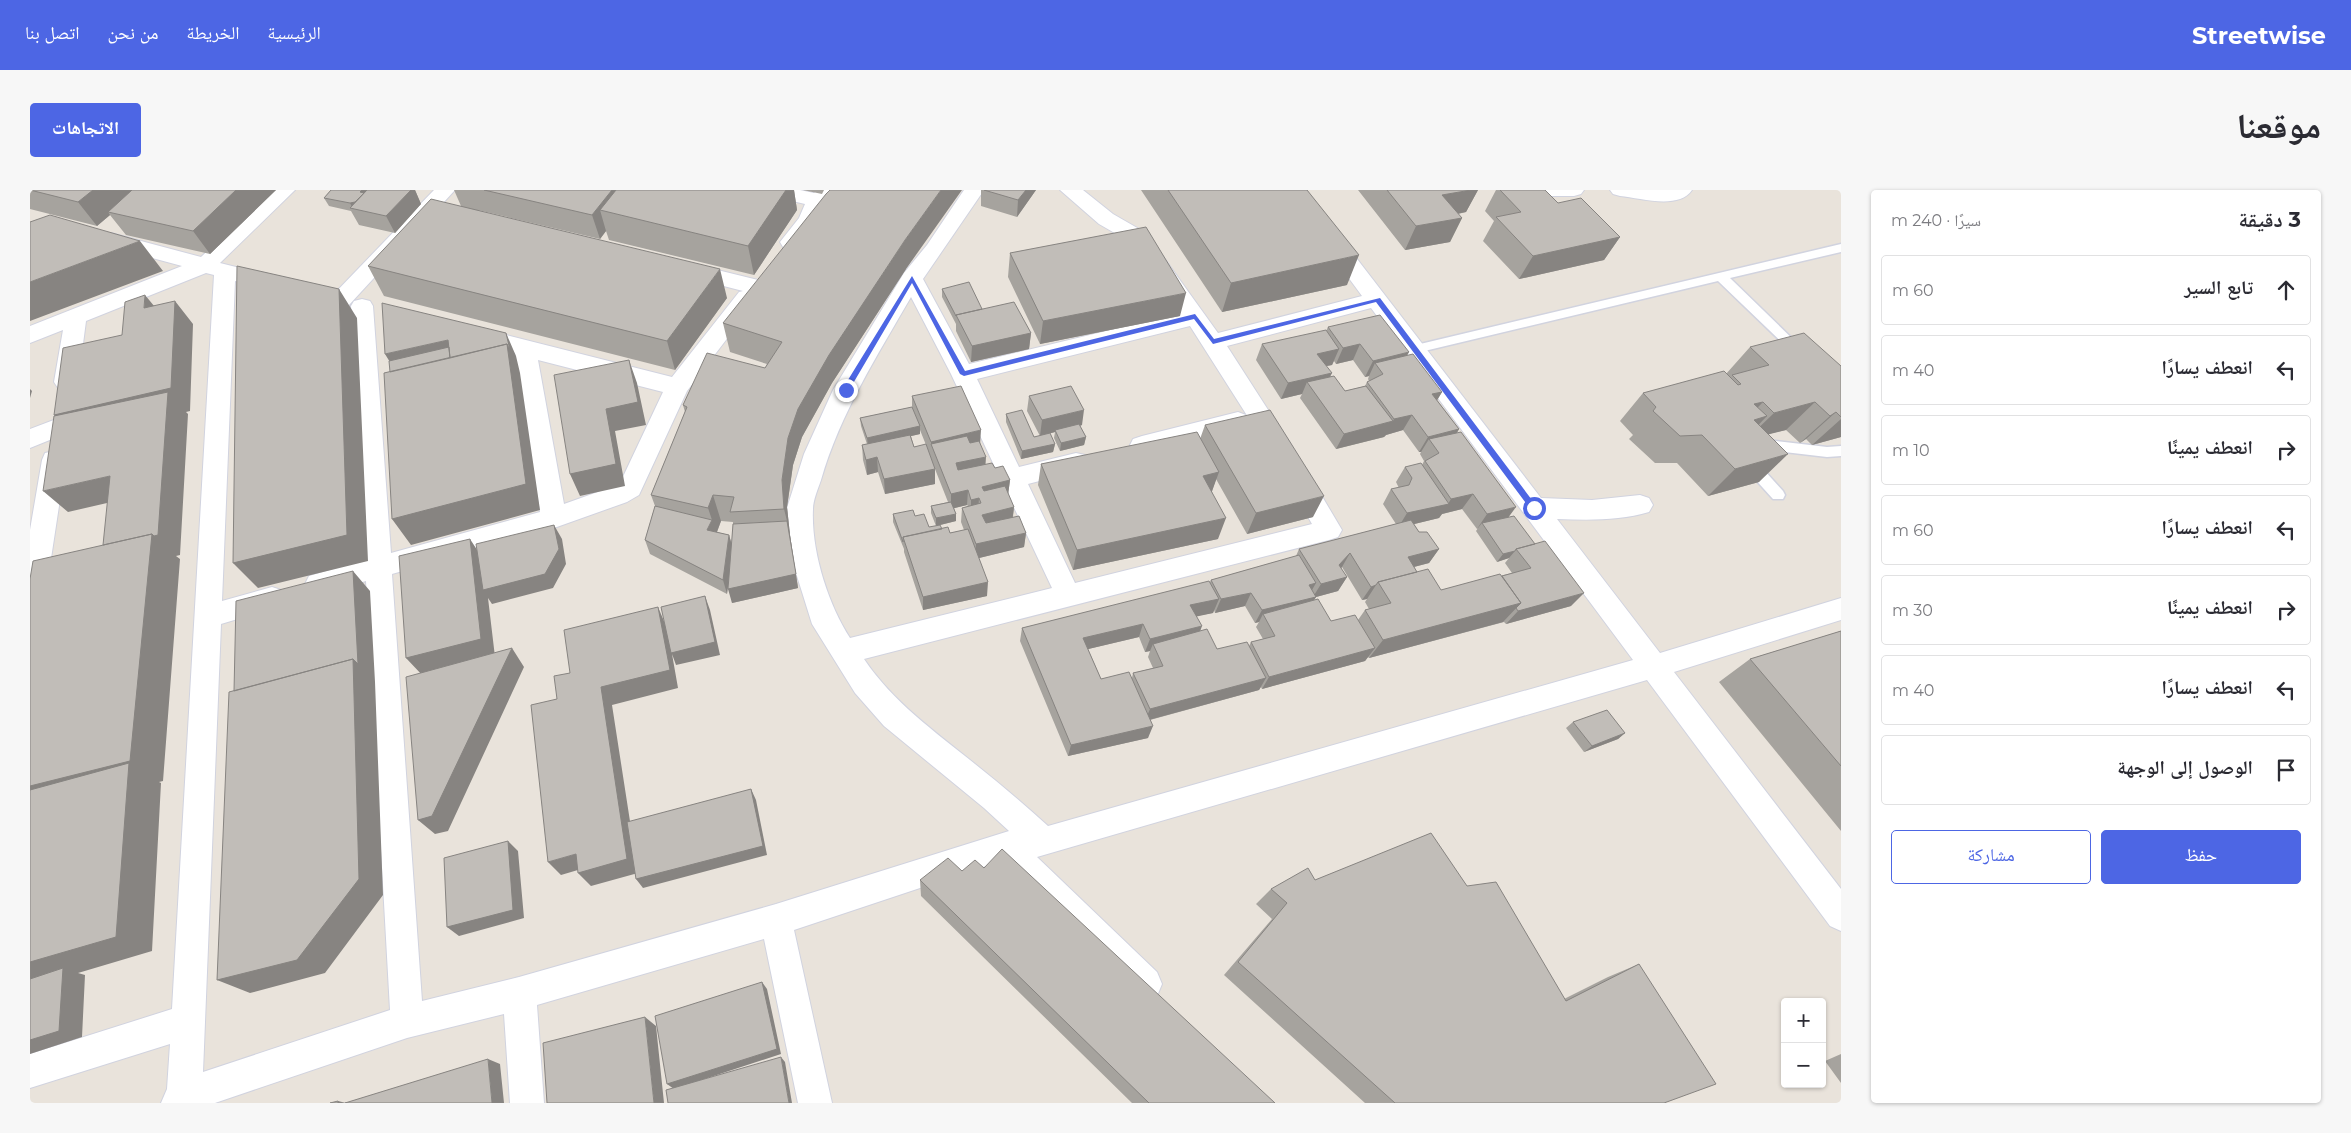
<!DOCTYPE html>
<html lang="ar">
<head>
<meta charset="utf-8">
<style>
	:root { --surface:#fff; --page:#f7f7f7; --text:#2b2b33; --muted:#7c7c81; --line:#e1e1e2; --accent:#4d66e4 }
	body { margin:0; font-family:Montserrat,"Noto Naskh Arabic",sans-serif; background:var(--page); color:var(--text); direction:rtl }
	.controls { position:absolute; right:15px; bottom:15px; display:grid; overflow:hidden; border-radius:5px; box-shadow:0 1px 4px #0004 }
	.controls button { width:45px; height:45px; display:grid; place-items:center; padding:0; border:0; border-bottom:1px solid var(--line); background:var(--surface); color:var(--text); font:25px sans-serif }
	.stop { position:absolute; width:15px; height:15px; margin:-11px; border:4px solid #4d66e4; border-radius:50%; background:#fff }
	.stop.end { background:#4d66e4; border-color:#fff; box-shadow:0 1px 5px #0008 }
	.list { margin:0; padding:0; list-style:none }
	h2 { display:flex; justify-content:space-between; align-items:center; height:65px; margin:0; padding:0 20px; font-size:21px }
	h2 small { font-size:16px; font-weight:400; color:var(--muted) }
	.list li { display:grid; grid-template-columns:32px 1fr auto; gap:15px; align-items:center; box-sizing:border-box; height:70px; margin:0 10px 10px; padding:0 10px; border:1px solid var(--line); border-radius:5px }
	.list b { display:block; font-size:19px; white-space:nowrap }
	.list em { font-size:16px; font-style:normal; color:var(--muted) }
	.actions { display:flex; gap:10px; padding:15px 20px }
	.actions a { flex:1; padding:11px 0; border:1px solid var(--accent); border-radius:5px; text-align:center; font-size:18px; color:var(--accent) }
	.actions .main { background:var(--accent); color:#fff }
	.icon { flex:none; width:28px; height:28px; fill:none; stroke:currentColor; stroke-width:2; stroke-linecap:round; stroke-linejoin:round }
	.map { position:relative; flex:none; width:1811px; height:913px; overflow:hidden; direction:ltr; border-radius:5px }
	header { display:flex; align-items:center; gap:30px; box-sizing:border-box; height:70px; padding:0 25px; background:var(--accent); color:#fff }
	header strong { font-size:24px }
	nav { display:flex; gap:28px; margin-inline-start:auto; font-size:18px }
	.intro { display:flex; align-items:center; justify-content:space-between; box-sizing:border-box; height:120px; padding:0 30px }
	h1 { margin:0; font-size:35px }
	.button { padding:12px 22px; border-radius:5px; background:var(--accent); color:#fff; font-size:18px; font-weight:700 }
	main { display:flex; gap:30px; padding:0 30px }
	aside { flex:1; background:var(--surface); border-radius:5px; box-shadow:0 1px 4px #0004 }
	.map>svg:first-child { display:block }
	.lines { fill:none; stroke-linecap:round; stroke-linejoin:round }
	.service-casing { stroke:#d1d3df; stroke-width:3 }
	.minor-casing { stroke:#d1d3df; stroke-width:2 }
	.service { fill:#fff; fill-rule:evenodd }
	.minor { fill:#fff; fill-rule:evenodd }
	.wall { fill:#a6a39e; fill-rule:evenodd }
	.shaded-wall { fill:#878481 }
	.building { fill:#c1bdb8; stroke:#878481 }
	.route { fill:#4d66e4 }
</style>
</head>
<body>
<header>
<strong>Streetwise</strong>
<nav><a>الرئيسية</a><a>الخريطة</a><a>من نحن</a><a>اتصل بنا</a></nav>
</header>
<div class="intro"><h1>موقعنا</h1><a class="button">الاتجاهات</a></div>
<main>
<aside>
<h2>3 دقيقة<small>سيرًا · 240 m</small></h2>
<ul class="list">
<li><svg class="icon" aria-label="ahead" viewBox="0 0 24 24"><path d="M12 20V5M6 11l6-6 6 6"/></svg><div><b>تابع السير</b></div><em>60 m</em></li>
<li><svg class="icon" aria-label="left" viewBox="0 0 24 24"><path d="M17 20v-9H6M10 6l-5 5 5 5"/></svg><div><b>انعطف يسارًا</b></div><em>40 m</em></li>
<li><svg class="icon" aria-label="right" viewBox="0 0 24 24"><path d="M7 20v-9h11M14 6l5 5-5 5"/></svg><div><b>انعطف يمينًا</b></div><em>10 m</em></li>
<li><svg class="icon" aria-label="left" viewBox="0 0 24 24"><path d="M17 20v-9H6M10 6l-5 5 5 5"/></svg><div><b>انعطف يسارًا</b></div><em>60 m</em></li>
<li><svg class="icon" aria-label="right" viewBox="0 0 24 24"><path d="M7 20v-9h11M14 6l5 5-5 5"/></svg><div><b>انعطف يمينًا</b></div><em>30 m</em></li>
<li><svg class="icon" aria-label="left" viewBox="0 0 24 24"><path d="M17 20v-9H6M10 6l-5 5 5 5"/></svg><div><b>انعطف يسارًا</b></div><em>40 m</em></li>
<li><svg class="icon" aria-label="arrive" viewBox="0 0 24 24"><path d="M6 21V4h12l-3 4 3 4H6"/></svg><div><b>الوصول إلى الوجهة</b></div></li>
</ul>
<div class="actions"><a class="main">حفظ</a><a>مشاركة</a></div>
</aside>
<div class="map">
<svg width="1811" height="913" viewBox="0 0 1811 913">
	<rect width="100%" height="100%" fill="#e9e3db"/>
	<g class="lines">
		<g class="service-casing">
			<path id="service" d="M1811 54V62L1700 88 1772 158 1774 161 1772 164H1764L1688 91 1386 163 1380 159 1386 155Z
				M1730 249 1797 257 1811 256V266L1797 267 1730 259 1723 254Z
				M1719 268 1724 269 1753 301 1755 305 1753 309H1743L1714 277 1712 273Z"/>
		</g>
		<g class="minor-casing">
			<path id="minor" d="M243 0H265L190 73 222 81 225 86 222 91 214 93 205 91 192 411 242 397 251 400 255 408 251 416 191 434 173 882 360 820 336 391 288 405 279 402 275 394 279 386 335 370 321 116 324 111 332 109 340 111 343 116 361 363 510 322 485 163 436 151 433 145 436 139 444 137 642 187 709 102 713 101 647 84 644 79 647 74 655 72 724 89 732 91 735 96 732 101 725 103 728 107 725 112 657 201 609 305 597 312 524 338 362 384 392 811 489 787 746 714 979 641 954 618 854 536 825 503 782 434 762 370 757 318 774 264 803 200 874 83 897 55 934 0H954L893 89 939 174 1151 123 1102 53 1069 34 1030 0H1053L1083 24 1116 43 1188 143 1332 106 1254 0H1274L1511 308 1562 310 1610 305 1619 308 1623 315 1619 322C1590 331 1557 330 1527 329L1630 463 1811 408V430L1644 482 1811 699V741L1800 736 1617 490 1007 667 1127 782 1132 794 1127 806 1115 811 1103 806 968 672 764 740 802 913H768L734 749 507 815 514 913H480L474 824 377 848 185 913H131L137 899 140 854 0 898V864L142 819 184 85 176 83 56 131 48 192 44 198 36 200 28 198 24 192 33 140 0 153V136L152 76 74 55 71 50 74 45 81 43 171 67ZM881 107 921 184 1022 398 820 448C798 414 781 361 783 319 783 310 788 299 791 290 810 224 847 166 881 107ZM1341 118 1603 470 1018 636C994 614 970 594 945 574 904 541 863 512 834 469L1299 350 1308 347 1312 340 1277 281 1268 278 1259 281 1256 288 1282 334 1045 393 998 294 1055 279 1058 272 1055 265 1046 263 989 277 947 189 1160 136 1239 260 1248 263 1257 260 1260 254 1197 156ZM508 170 633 202 591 291 579 298 534 314Z
				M404 0H425L319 115 311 117 303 115 300 110 303 105Z
				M730 0H770L784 3 788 0H812L796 14 785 35 767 57 760 59 753 57 750 52 769 28 775 14 733 4Z
				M1473 0H1554L1551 4 1544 6H1483L1476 4Z
				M1580 0H1662C1649 20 1610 8 1590 6L1583 4Z
				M1208 222 1216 225 1220 231 1216 237 1112 264 1103 261 1100 255 1103 249 1112 246Z
				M29 228 37 231 41 237 37 243 0 258V239Z
				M24 261 33 263 36 270 13 421 10 429 0 432V340L12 270 15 263Z"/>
		</g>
		<use href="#service" class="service"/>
		<use href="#minor" class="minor"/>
	</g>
	<path class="wall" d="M0 0H246L180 64 96 45 80 25 67 36 0 19Z
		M301 0H385L391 14 365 43 329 35 321 21 299 16 294 8Z
		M424 0H764L767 20 724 85 579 50 576 41 570 49 448 20 697 108 645 180 354 106 338 76 431 16Z
		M773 0H794L792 4Z
		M951 0H1006L987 27 951 16Z
		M1111 0H1277L1317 95 1192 122Z
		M1328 0H1448L1436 22 1428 24 1432 28 1420 52 1375 60Z
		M1466 0H1515L1528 13 1590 47 1574 70 1489 89 1453 51 1464 31 1455 21Z
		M980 63 1150 126 1010 154 978 87Z
		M876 79 802 193 772 247 763 275 757 317 760 345 768 398 702 413 699 387 697 404 620 364 615 350 625 316 621 305 655 222 653 215 735 178 737 174 700 162 693 133ZM691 331 703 332 702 355 699 345 687 342Z
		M912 99 1001 143 999 159 941 172 926 141V134L912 107Z
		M1298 137 1378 166 1412 202 1407 210 1429 239 1427 243 1479 327 1541 416 1476 434 1474 432 1339 468 1338 467 1335 471 1232 499 1231 497 1229 500 1120 530 1118 548 1038 566 990 451 992 438 1180 392 1181 390 1266 366 1269 359 1366 334 1353 314 1361 299 1369 298 1366 292 1375 277 1392 275 1394 271 1390 264 1391 262H1389L1373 240 1356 245 1354 247 1306 259 1270 208 1272 204 1251 209 1226 170 1232 154 1296 141ZM1323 170 1335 187 1339 186 1338 189 1339 191 1337 192 1335 196 1315 201 1300 186 1296 176 1302 175 1304 171 1306 174ZM1432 319 1447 339 1448 338 1446 341 1467 372 1479 368 1475 373 1482 383 1411 400 1387 382 1384 377 1399 373 1409 359 1389 342 1384 334 1409 328 1412 324ZM1312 377 1332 410 1337 409 1335 412 1339 419 1335 420 1328 430 1301 431 1284 410 1286 407 1308 401 1317 387 1311 378ZM1215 416 1225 433 1229 432 1226 437 1233 449 1221 452 1219 456 1187 459 1170 441 1166 426 1183 423 1184 420 1185 423ZM1109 447 1115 462 1120 461 1118 467 1123 478 1103 483 1102 488 1071 489 1058 459Z
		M1720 157 1811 176V247L1782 255 1776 249 1770 253 1756 240 1738 244 1729 292 1678 306 1647 273H1625L1599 249 1603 245 1590 231 1613 203 1696 184Z
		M882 206 950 253 955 274 965 278 980 290 978 305 984 317 983 327 996 343 994 357 949 368 957 406 893 420 874 362V359L863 332V324L885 326 899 337 912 339 920 343 934 340 931 332 932 318 938 316 937 315 924 318 926 324V331L906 336 901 323V316L918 312 903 274 905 294 855 304 848 282 837 285 833 270 832 255 837 254 831 236 830 228 882 217ZM890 240 896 255 884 257 881 246 890 244Z
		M999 206 1052 235 1050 236 1056 247 1054 255 1030 261 1024 248 1025 242 1010 246 997 221Z
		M976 224 1004 247 1025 254 1023 262 991 269 976 232Z
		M1175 235 1283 327 1217 344 1186 289 1182 301 1188 349 1043 380 1008 295 1011 274 1170 249Z
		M1811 441V641L1689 492 1720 469Z
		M1543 532 1595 543 1588 549 1554 562 1536 538Z
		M954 678 1245 913H1102L891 706 890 690 932 681Z
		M1285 690 1437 696 1534 809 1578 787 1609 774 1634 913H1335L1194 785 1242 729 1226 714 1241 699Z
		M1811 864V893L1795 871Z"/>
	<path class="shaded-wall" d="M63 0H109L78 22 80 25 67 36 48 12Z
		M206 0H246L180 64 163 41Z
		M332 0H338L323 19 320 13Z
		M381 0H385L391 14 365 43 356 26Z
		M582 0H608L570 20 576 41 570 49 562 25Z
		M756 0H764L767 20 724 85 718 56Z
		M911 0H932L876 79 802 193 772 247 763 275 757 317 760 345 768 398 702 413 698 399 757 331 754 319 752 290 758 248 768 219 799 165 875 50Z
		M996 0H1006L987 27 988 10Z
		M1441 0H1448L1436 22 1401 29 1412 5Z
		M1432 28 1420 52 1375 60 1386 36Z
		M1590 47 1574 70 1489 89 1503 66Z
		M110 51 133 81 0 131V92Z
		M1329 65 1317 95 1192 122 1201 93Z
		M690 79 697 108 645 180 637 151Z
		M309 99 327 128 338 371 228 398 203 373Z
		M1156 103 1150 126 1010 154 1013 131Z
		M115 105 134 128 114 118Z
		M145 111 163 134 160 221 156 222 158 224 150 365 146 366 150 369 133 591 129 592 131 593 122 761 48 783 55 785 52 847 0 864V596L97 378 136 226 47 247 24 225Z
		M476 143 486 166 490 183 510 320 381 355 362 329 369 187 355 164 418 150Z
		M1001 143 999 159 941 172 942 156Z
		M1330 154 1323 170 1306 174 1313 158Z
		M1309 159 1302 175 1281 179 1287 164Z
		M1379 162 1371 178 1345 173 1339 186 1335 187 1343 171Z
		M599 170 607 193 616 235 585 241 595 296 550 306 540 284 576 219Z
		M1302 183 1294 199 1277 192 1272 204 1251 209 1258 193Z
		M0 199 2 201 0 208Z
		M1412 202 1403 217 1402 204Z
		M1733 212 1706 240 1724 214Z
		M1785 212 1756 240 1716 250 1744 223Z
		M1054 220 1052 235 1026 242 1025 240V242L1010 246 1012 230Z
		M1806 222 1776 249 1770 253 1800 226Z
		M1382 225 1373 240 1356 245 1354 247 1306 259 1314 244 1363 231 1364 229Z
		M1737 226 1710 254 1724 230Z
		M1811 229V247L1782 255Z
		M890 236V244L838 256 837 248Z
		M1429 239 1420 254 1399 249 1391 262H1389L1398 247Z
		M951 240 950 255 901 254V267V252Z
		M1056 247 1054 255 1030 261 1031 253Z
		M1025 254 1023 262 991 269 992 261Z
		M1758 264 1729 292 1678 306 1705 279Z
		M847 267 848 282 837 285 836 270Z
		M956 267 955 282 926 288V273Z
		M905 279V294L855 304 854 289Z
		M1189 282 1181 304 1173 286Z
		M80 286 103 307 38 322 13 301Z
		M980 290 978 305 951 311 952 297Z
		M938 300 937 315 921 319V304Z
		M1443 304 1432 319 1412 324 1409 328 1368 338 1377 323 1418 314 1421 309Z
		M683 305 691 331 682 355 677 340 682 330 678 318Z
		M1294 306 1283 327 1217 344 1226 323Z
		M949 308 948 323 941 325V310Z
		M984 317 982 332 951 339 952 325Z
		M1486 317 1475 332 1452 333 1448 338 1447 339 1457 324Z
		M926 324V331L906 336V328Z
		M1196 328 1188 349 1043 380 1047 360Z
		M524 335 532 349 536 374 523 398 462 414 458 408 465 467 393 486 376 468 440 349 453 369Z
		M996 343 994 357 945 369 946 354Z
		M699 345 703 359 697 404 693 390Z
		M1409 359 1399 373 1368 381 1378 367Z
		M1485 361 1479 368 1467 372 1473 364Z
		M1320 363 1312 377 1301 389 1309 375Z
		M323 381 340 401 345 492 353 705 295 783 220 803 187 790 226 524Z
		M1317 387 1308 401 1286 407 1278 420 1233 424 1229 432 1225 433 1232 420 1283 407 1291 394Z
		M958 392 957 406 893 420V407Z
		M1286 393 1278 407 1279 395Z
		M1346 395 1337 409 1332 410 1341 397Z
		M1221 403 1215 416 1185 423 1191 409Z
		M1554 403 1541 416 1476 434 1488 421Z
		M675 406 680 420 690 465 646 475 642 464 648 498 582 515 608 683 561 696 548 683 571 497 628 417 636 436Z
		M1189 409 1183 423 1155 429 1160 415Z
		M1491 413 1473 432 1339 468 1353 450Z
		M1113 434 1109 447 1050 461 1053 448Z
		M1172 436 1167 450 1123 454 1120 461 1115 462 1120 449Z
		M482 458 494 477 418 641 405 644 388 630Z
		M1345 458 1335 471 1232 499 1239 487Z
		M1236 488 1229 500 1115 531 1120 519Z
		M1123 536 1118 548 1038 566 1041 555Z
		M1595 543 1588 549 1554 562 1562 556Z
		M721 599 726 610 737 665 613 698 606 689Z
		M478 651 488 661 494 728 429 746 417 737Z
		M546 664 558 677 531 685 518 672Z
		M732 792 737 799 751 864 644 899 637 894Z
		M615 827 626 836 634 913H624Z
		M751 867 755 872 762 913H759Z
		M458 869 470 874 474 913H462Z
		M308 911 316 913H308Z"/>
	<path class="building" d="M0 0H63L48 12Z
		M102 0H206L163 41 78 22Z
		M301 0H332L330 2 334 3 325 12 320 13 294 8Z
		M337 0H381L356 26 320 18Z
		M454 0H582L562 25Z
		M586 0H756L718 56 570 20Z
		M800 0H911L875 50 799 165 768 219 758 248 752 290 754 319 700 322 704 307 683 305 678 318 621 305 657 217 653 215 677 163 735 178 752 152 693 133 796 4Z
		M954 0H996L988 10Z
		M1138 0H1277L1329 65 1201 93Z
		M1357 0H1441L1412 5 1432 28 1386 36Z
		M1470 0H1515L1528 13 1551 8 1590 47 1503 66 1466 27 1491 22Z
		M401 9 690 79 637 151 338 76Z
		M20 25 110 51 0 92V32Z
		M1116 37 1156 103 1013 131 980 63Z
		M207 76 309 99 317 345 203 373Z
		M939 92 952 119 926 125V126L912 99Z
		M115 105 114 118 145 111 141 198 24 225 33 158 92 145 95 112Z
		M984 112 1001 143 942 156 926 125Z
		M352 113 476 143 480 160 477 154 420 168 418 150 355 164Z
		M1350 125 1379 162 1343 171 1330 154 1313 158 1298 137Z
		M1296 140 1309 159 1287 164 1302 183 1258 193 1232 154Z
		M1774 143 1811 176V227L1806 222 1800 226 1785 212 1744 223 1733 212 1724 214 1737 226 1724 230 1758 264 1705 279 1672 245 1650 246 1623 221 1626 217 1613 203 1694 181 1708 195 1711 194 1702 185 1739 175 1720 157Z
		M477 154 496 294 362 329 354 183Z
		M419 157 420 168 360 182 359 171Z
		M1383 164 1412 202 1402 204 1429 239 1398 247 1382 225 1364 229 1337 192 1353 184 1345 173Z
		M599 170 608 212 576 219 586 274 540 284 524 185Z
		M1304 186 1315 201 1336 196 1363 231 1314 244 1277 192Z
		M931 196 951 240 901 252 882 206Z
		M1041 196 1054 220 1012 230 999 206Z
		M138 202 128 345 124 346 122 344 73 355 80 286 13 301 24 226Z
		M882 217 890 236 837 248 830 228Z
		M992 220 1004 247 1020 243 1025 254 992 261 976 224Z
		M1240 220 1294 306 1226 323 1175 235Z
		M1049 234 1056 247 1031 253 1025 240Z
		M1167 242 1189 282 1173 286 1196 328 1047 360 1011 274Z
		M1431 242 1486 317 1457 324 1443 304 1421 309 1395 271 1409 263 1399 249Z
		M880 245 884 257 896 254 905 279 854 289 847 267 836 270 832 255Z
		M937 246 940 253 949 251 956 267 926 273 928 280 962 273 965 278 973 276 980 290 952 297 954 301 975 296 984 317 952 325 956 333 989 326 996 343 946 354 932 318 951 313 949 308 941 310 938 300 921 304 901 254Z
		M1391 273 1419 314 1377 323 1361 299 1379 295 1382 288 1375 277Z
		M921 312 926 324 906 328 901 316Z
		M625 316 682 330 677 340 699 345 693 390 615 350Z
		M883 320 885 326 894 324 899 337 910 335 912 339 873 347V352L863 324Z
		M1484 326 1505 354 1486 359 1485 361 1473 364 1452 333Z
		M1381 330 1389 342H1397L1409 359 1378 367 1387 382 1348 392 1346 395 1341 397 1320 363 1309 375 1317 387 1291 394 1269 359Z
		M757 331 766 384 698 399 703 334Z
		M524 335 529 359 515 384 453 400 446 354Z
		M918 337 920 343 938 339 958 392 893 407 873 347Z
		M122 344 100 571 0 596V389L3 371Z
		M440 349 451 449 376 468 369 366Z
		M1515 351 1554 403 1488 421 1486 418 1491 413 1472 386 1501 378 1486 359Z
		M1269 365 1286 393 1279 395 1286 407 1232 420 1221 403 1191 409 1181 390Z
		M1398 379 1411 400 1470 384 1491 413 1353 450 1335 420 1361 413 1348 392Z
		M323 381 328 474 323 469 204 501 206 411Z
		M1179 391 1189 409 1160 415 1172 436 1120 449 1113 434 1053 448 1071 489 1099 482 1123 536 1041 555 992 438Z
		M675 406 685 452 641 463 631 417Z
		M1288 409 1301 431 1325 425 1345 458 1239 487 1221 452 1245 446 1233 424Z
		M628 417 640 480 571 497 597 669 548 683 546 664 518 672 501 515 527 509 524 486 540 483 534 440Z
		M1177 439 1187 459 1217 452 1236 488 1120 519 1103 483 1133 476 1123 454Z
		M1811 441V576L1720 469Z
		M482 458 402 626 388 630 376 487Z
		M323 469 329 689 267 770 187 790 199 502Z
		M1577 520 1595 543 1562 556 1543 532Z
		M99 573 86 747 0 772V600Z
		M721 599 733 656 606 689 597 632Z
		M1401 643 1437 696 1466 692 1536 811 1609 774 1686 894 1634 913H1365L1208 772 1257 713 1241 699 1278 678 1285 690Z
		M478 651 483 720 417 737 414 668Z
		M972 659 1245 913H1119L890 690 918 668 932 681 945 670 954 678Z
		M33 778 29 841 0 850V789Z
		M732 792 747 859 637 894 625 826Z
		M615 827 624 913H517L513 853Z
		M751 867 759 913H638L636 900Z
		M458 869 462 913H315Z
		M308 911V913H300Z"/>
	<path class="route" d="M882 86 935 181 1165 124 1184 149 1350 108 1508 318 1501 320 1346 112 1183 154 1164 129 934 186 930 184 882 93 818 202H813V198Z"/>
</svg>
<div class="controls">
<button>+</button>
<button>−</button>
</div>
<div class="stop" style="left:1504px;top:318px"></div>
<div class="stop end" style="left:816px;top:200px"></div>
</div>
</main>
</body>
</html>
